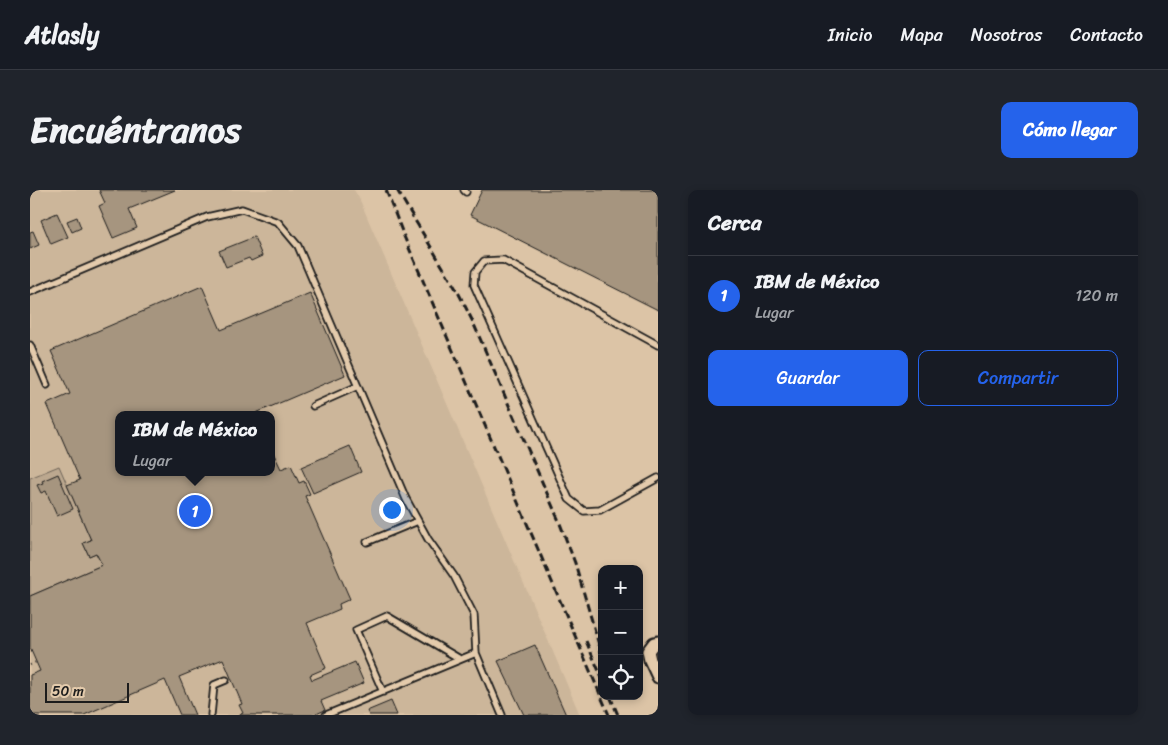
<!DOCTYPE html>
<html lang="es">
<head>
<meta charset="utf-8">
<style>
	:root { --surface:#171b24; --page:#20242c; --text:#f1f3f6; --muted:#9ea1a6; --line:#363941; --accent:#2563eb }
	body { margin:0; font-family:Sriracha,sans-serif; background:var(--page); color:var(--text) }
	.controls { position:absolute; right:15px; bottom:15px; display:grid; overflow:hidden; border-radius:10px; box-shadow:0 2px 8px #0003 }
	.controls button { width:45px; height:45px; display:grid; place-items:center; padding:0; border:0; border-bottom:1px solid var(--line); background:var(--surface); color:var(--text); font:25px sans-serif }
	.scale { position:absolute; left:15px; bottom:12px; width:84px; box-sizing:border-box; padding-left:5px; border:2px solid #1c1c1c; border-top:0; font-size:14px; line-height:18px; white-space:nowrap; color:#1c1c1c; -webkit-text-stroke:4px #e4cbac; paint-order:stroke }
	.you { position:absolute; left:361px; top:319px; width:18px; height:18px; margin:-12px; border:4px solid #fff; border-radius:50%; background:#1a73e8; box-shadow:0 0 0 8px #1a73e833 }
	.badge { display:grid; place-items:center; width:32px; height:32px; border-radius:50%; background:var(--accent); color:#fff; font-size:16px; font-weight:700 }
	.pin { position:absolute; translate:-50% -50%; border:2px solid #fff; box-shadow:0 1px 5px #0006 }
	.popup { position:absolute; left:85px; top:221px; width:160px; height:65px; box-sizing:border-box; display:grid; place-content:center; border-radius:10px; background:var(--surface); filter:drop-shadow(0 1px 4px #0005); font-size:16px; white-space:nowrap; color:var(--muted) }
	.popup b { font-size:19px; color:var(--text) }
	.popup::after { content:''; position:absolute; left:50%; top:100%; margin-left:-10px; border:10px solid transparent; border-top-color:var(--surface) }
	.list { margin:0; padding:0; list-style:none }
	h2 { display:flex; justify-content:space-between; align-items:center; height:65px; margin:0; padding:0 20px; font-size:21px }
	h2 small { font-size:16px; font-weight:400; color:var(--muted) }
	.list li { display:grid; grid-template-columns:32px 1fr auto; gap:15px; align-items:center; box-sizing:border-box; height:80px; padding:0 20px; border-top:1px solid var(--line) }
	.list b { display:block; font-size:19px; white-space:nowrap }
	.list p { margin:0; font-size:16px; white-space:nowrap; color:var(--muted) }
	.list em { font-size:16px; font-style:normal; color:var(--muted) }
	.actions { display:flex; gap:10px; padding:15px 20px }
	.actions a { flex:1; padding:11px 0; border:1px solid var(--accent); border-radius:10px; text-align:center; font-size:18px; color:var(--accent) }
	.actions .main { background:var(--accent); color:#fff }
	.icon { flex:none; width:28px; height:28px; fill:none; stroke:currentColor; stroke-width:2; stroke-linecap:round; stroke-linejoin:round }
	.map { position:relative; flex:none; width:628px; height:525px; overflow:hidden; border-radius:10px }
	header { display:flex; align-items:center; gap:30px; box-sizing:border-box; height:70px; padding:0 25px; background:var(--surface); border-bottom:1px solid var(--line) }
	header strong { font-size:24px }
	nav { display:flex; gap:28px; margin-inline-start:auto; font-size:18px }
	.intro { display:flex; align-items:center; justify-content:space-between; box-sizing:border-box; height:120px; padding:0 30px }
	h1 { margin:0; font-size:35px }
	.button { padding:12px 22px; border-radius:10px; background:var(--accent); color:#fff; font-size:18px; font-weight:700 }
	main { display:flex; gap:30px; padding:0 30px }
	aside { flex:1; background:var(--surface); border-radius:10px; box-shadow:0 2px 8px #0003 }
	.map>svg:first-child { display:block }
	.built { fill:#ccb69a; fill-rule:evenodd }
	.green { fill:#bca88f; stroke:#6c6256 }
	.building { fill:#a6957f; stroke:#1c1c1c }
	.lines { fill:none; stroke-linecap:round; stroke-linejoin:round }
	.lane-casing { stroke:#1c1c1c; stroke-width:9 }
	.street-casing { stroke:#1c1c1c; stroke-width:15 }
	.path { stroke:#1c1c1c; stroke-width:2; stroke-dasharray:1 4; stroke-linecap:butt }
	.lane { stroke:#e4cbac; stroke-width:5.5 }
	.street { stroke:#e4cbac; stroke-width:11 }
	.rail { stroke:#1c1c1c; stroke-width:3; stroke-dasharray:8 4; stroke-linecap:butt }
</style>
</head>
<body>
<header>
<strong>Atlasly</strong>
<nav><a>Inicio</a><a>Mapa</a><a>Nosotros</a><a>Contacto</a></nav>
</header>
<div class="intro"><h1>Encuéntranos</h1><a class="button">Cómo llegar</a></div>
<main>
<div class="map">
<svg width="628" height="525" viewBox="0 0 628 525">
	<rect width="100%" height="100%" fill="#dcc4a6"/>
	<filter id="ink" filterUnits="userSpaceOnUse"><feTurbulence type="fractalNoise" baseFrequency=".02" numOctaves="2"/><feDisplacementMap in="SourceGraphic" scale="10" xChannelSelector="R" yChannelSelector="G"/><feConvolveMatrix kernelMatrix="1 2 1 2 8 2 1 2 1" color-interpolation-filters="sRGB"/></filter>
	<g filter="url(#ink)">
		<path class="built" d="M0 0H324L329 8 550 525H0ZM89 225H241V282H89Z"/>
		<path class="green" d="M29 276 61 350 53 353 59 366 66 363 72 375 0 406V288Z"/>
		<path class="building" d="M69 0H145L99 19 107 38 83 48 69 16 75 13Z
			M452 0H628V120L440 25Z
			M27 23 38 47 21 54 11 30Z
			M47 27 51 38 42 42 37 31Z
			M3 41 9 55 0 59V42Z
			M224 47 232 66 221 71 219 68 196 77 189 61Z
			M172 96 191 140 280 103 315 185 226 223 227 225H89V282H241V258L251 279 261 275 269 293 274 291 280 304 275 306 320 409 309 414 310 419 277 433 296 478 280 485 282 490 325 472 334 493 291 511 295 520 284 525H209L213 523 209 515 212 514 193 469 149 487 165 525H150L135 490 54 525H0V485L10 481 0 458V406L72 375 66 363 59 366 53 353 61 350 37 295 50 290 17 214 40 204 21 161Z
			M320 256 331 282 283 303 271 277Z
			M28 284 43 319 27 326 16 301 11 303 7 295 13 293 12 291Z
			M505 455 536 525H494L468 471Z
			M361 511 367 525H339L337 521Z"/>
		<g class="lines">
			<g class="lane-casing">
				<path id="lane" d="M434 0 436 2
					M0 102 177 27 212 19 248 32 268 56 376 309 398 349 424 386 444 425 446 463 472 525
					M0 155 17 195
					M628 155 473 70 454 71 445 82 444 95 539 309 554 321 570 320 628 288
					M283 216 328 196
					M337 352 388 331
					M353 502 326 440 357 426 430 469
					M181 525 184 495 196 490
					M296 525 446 463"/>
			</g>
			<g class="street-casing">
				<path id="street" d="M628 452 624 453 618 461 620 470 628 487"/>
			</g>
			<path class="path" d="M0 475 6 472"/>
			<use href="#lane" class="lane"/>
			<use href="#street" class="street"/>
			<path class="rail" d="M356 0 373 44 579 525
				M367 0 429 104 442 130 529 331 545 373 572 465
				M556 451 572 488
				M580 506 588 525"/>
		</g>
	</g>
</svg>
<div class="controls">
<button>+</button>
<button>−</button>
<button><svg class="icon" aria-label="locate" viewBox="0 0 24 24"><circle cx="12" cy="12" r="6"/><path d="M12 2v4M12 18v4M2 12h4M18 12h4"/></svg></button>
</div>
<div class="scale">50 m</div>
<div class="you"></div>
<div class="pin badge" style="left:165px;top:321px">1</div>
<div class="popup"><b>IBM de México</b>Lugar</div>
</div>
<aside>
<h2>Cerca<small></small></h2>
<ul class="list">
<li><span class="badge">1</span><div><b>IBM de México</b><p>Lugar</p></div><em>120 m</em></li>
</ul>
<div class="actions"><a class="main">Guardar</a><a>Compartir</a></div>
</aside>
</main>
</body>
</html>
